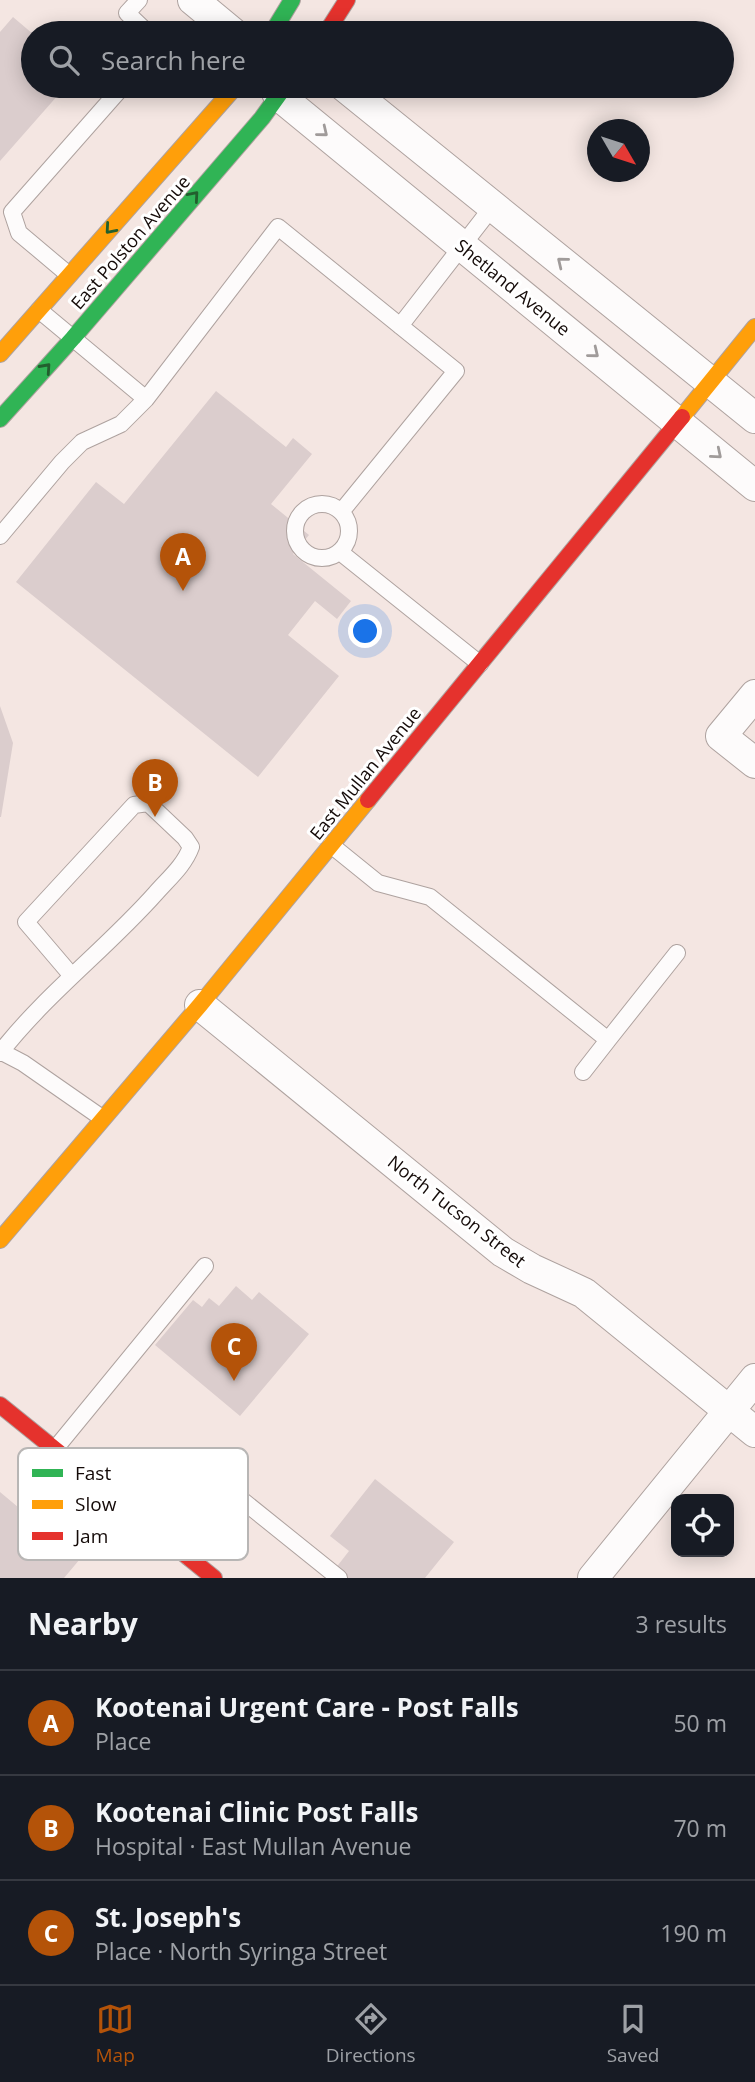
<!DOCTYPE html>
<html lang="en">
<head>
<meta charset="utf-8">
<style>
	:root { --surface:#171b24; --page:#20242c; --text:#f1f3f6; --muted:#9ea1a6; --line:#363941; --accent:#b45309 }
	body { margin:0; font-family:"Open Sans",sans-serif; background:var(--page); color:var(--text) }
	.controls { position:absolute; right:21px; bottom:21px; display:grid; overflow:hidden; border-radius:14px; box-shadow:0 4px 18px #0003 }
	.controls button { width:63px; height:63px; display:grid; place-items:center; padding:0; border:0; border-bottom:2px solid var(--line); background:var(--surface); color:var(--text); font:35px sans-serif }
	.compass { position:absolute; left:587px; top:119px; width:63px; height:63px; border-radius:50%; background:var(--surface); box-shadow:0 4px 18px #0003; rotate:129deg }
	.you { position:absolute; left:366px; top:632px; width:24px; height:24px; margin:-18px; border:5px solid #fff; border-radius:50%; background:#1a73e8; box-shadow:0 0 0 10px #1a73e833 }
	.badge { display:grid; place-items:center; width:46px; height:46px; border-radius:50%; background:var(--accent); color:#fff; font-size:23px; font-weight:700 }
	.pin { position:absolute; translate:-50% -58px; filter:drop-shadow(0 2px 4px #0008) }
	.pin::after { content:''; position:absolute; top:37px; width:24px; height:21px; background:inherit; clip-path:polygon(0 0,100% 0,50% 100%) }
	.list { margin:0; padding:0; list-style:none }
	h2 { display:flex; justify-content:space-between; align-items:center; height:91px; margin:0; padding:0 28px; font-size:30px }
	h2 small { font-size:23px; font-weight:400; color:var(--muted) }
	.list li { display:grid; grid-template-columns:46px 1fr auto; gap:21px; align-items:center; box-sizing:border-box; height:105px; padding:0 28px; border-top:2px solid var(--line) }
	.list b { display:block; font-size:26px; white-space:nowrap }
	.list p { margin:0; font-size:23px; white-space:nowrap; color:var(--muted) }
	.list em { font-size:23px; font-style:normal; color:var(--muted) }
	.icon { flex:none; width:38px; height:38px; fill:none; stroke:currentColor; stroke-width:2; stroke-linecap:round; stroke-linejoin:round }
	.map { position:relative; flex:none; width:755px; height:1578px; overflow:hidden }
	.search { position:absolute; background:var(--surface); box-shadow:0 4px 18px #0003; left:21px; right:21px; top:21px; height:77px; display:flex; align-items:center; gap:18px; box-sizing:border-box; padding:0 24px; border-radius:38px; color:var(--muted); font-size:26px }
	.sheet { height:406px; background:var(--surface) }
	nav { display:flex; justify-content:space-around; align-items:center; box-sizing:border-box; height:98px; border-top:2px solid var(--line); background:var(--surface); font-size:19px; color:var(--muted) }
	nav a { display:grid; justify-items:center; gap:4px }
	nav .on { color:var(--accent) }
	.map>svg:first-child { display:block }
	.building { fill:#dbcdcd }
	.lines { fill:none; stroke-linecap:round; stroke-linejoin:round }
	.lane-casing { stroke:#aea29f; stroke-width:18 }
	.street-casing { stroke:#aea29f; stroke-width:32 }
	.fast-casing { stroke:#aea29f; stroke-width:18 }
	.slow-casing { stroke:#aea29f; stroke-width:18 }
	.jam-casing { stroke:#aea29f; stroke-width:18 }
	.lane { stroke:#fdfbfb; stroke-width:16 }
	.street { stroke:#fdfbfb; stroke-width:30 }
	.fast { stroke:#30b455; stroke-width:16 }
	.slow { stroke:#ff9f0a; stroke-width:16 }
	.jam { stroke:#e5322d; stroke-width:16 }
	.oneway { stroke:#a09b9a }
	.oneway2 { stroke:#225f2e }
	.labels { text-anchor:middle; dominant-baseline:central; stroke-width:6; stroke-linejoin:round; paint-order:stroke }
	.street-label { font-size:18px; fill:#140a08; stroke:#fff }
	.key { fill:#fff; stroke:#b8b6b5; stroke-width:2 }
	.key-label { font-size:19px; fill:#140a08 }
</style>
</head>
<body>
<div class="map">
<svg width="755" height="1578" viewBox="0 0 755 1578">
	<rect width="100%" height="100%" fill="#f4e6e2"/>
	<path class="building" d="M13 17 33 34V86H66L0 161V32Z
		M216 391 286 447 293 438 312 454 271 504 309 535 293 554 351 601 337 619 315 601 288 635 339 676 258 777 16 582 96 482 124 504Z
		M0 706 13 743 1 817H0Z
		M236 1286 252 1300 259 1292 309 1334 240 1416 155 1345 193 1300 202 1307 209 1298 219 1306Z
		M375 1479 454 1542 425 1578H328L349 1551 330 1536Z
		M0 1492 80 1559 64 1578H0Z"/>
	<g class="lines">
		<g class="lane-casing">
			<path id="lane" d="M139 0 127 13 148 33
				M69 275 19 233 12 212 123 86
				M39 310 146 399
				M400 326 493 206
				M295 531a27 27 0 1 1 54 0a27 27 0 1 1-54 0Z
				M0 536 62 462 82 442 121 424 146 399 278 227 456 371 341 512
				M340 552 480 664
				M331 845 378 883 430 897 608 1040 677 953
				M0 1051 23 1063 102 1118
				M0 1053C46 994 106 949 155 894 168 879 184 866 191 847L185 838 148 803 134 805 26 922 72 976
				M583 1072 608 1040
				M55 1449 205 1266
				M188 1557 237 1496 339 1578"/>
		</g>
		<g class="street-casing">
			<path id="street" d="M193 0 233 33
				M274 86 278 95 755 486
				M344 86 755 418
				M755 695 721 736 755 763
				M200 1005 503 1252 532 1269 584 1293 755 1432
				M593 1578 755 1379"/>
		</g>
		<g class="fast-casing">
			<path id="fast" d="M272 33 292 0
				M0 419 73 338 262 118 285 86"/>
		</g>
		<g class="slow-casing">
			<path id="slow" d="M0 354 236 86
				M682 417 755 327
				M0 1240 200 1005 368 800"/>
		</g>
		<g class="jam-casing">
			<path id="jam" d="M326 33 347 0
				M368 800 682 417
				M0 1405 214 1578"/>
		</g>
		<use href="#lane" class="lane"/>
		<use href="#street" class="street"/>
		<use href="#fast" class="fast"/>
		<use href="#slow" class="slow"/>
		<use href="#jam" class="jam"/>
	</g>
	<defs><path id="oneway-chevron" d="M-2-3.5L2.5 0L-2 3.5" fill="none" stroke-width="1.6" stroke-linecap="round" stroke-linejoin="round" transform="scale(1.75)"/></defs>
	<g class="oneway">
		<use href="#oneway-chevron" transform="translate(323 132) rotate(39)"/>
		<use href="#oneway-chevron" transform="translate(562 262) rotate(-141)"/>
		<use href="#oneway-chevron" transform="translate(594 353) rotate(39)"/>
		<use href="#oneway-chevron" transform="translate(717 454) rotate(40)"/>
	</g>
	<g class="oneway2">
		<use href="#oneway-chevron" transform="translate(194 196) rotate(-49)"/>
		<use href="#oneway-chevron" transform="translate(110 229) rotate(131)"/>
		<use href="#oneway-chevron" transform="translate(46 368) rotate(-48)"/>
	</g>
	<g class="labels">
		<g class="street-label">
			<text transform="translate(130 242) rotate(-49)">East Polston Avenue</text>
			<text transform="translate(513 287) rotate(39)">Shetland Avenue</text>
			<text transform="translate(365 773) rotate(-51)">East Mullan Avenue</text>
			<text transform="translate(457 1211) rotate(38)">North Tucson Street</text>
		</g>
	</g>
	<rect x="18" y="1448" width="230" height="112" rx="10" class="key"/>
	<rect x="32" y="1469" width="31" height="8" fill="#30b455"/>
	<rect x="32" y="1500" width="31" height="9" fill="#ff9f0a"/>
	<rect x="32" y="1532" width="31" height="8" fill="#e5322d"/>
	<g class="key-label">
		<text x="75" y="1480">Fast</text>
		<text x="75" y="1511">Slow</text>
		<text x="75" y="1543">Jam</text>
	</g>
</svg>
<div class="controls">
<button><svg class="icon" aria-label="locate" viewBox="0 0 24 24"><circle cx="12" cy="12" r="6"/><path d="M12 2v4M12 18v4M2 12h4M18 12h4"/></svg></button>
</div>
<svg class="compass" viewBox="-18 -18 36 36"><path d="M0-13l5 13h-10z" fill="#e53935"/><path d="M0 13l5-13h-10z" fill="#9ea1a6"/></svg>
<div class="you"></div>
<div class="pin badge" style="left:183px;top:591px">A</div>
<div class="pin badge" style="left:155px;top:817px">B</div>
<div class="pin badge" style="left:234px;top:1381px">C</div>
<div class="search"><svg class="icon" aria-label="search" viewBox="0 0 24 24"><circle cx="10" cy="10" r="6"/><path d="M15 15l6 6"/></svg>Search here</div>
</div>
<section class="sheet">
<h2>Nearby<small>3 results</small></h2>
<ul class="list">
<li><span class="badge">A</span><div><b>Kootenai Urgent Care - Post Falls</b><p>Place</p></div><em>50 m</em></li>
<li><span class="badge">B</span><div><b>Kootenai Clinic Post Falls</b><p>Hospital · East Mullan Avenue</p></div><em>70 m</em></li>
<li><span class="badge">C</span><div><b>St. Joseph's</b><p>Place · North Syringa Street</p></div><em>190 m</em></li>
</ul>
</section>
<nav>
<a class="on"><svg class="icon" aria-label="map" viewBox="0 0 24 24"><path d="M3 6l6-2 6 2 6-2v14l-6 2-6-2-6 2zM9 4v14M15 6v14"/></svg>Map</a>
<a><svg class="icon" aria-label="directions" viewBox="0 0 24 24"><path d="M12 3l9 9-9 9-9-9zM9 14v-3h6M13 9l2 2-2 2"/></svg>Directions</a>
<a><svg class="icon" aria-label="saved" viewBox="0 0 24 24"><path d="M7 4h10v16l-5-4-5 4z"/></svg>Saved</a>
</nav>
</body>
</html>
